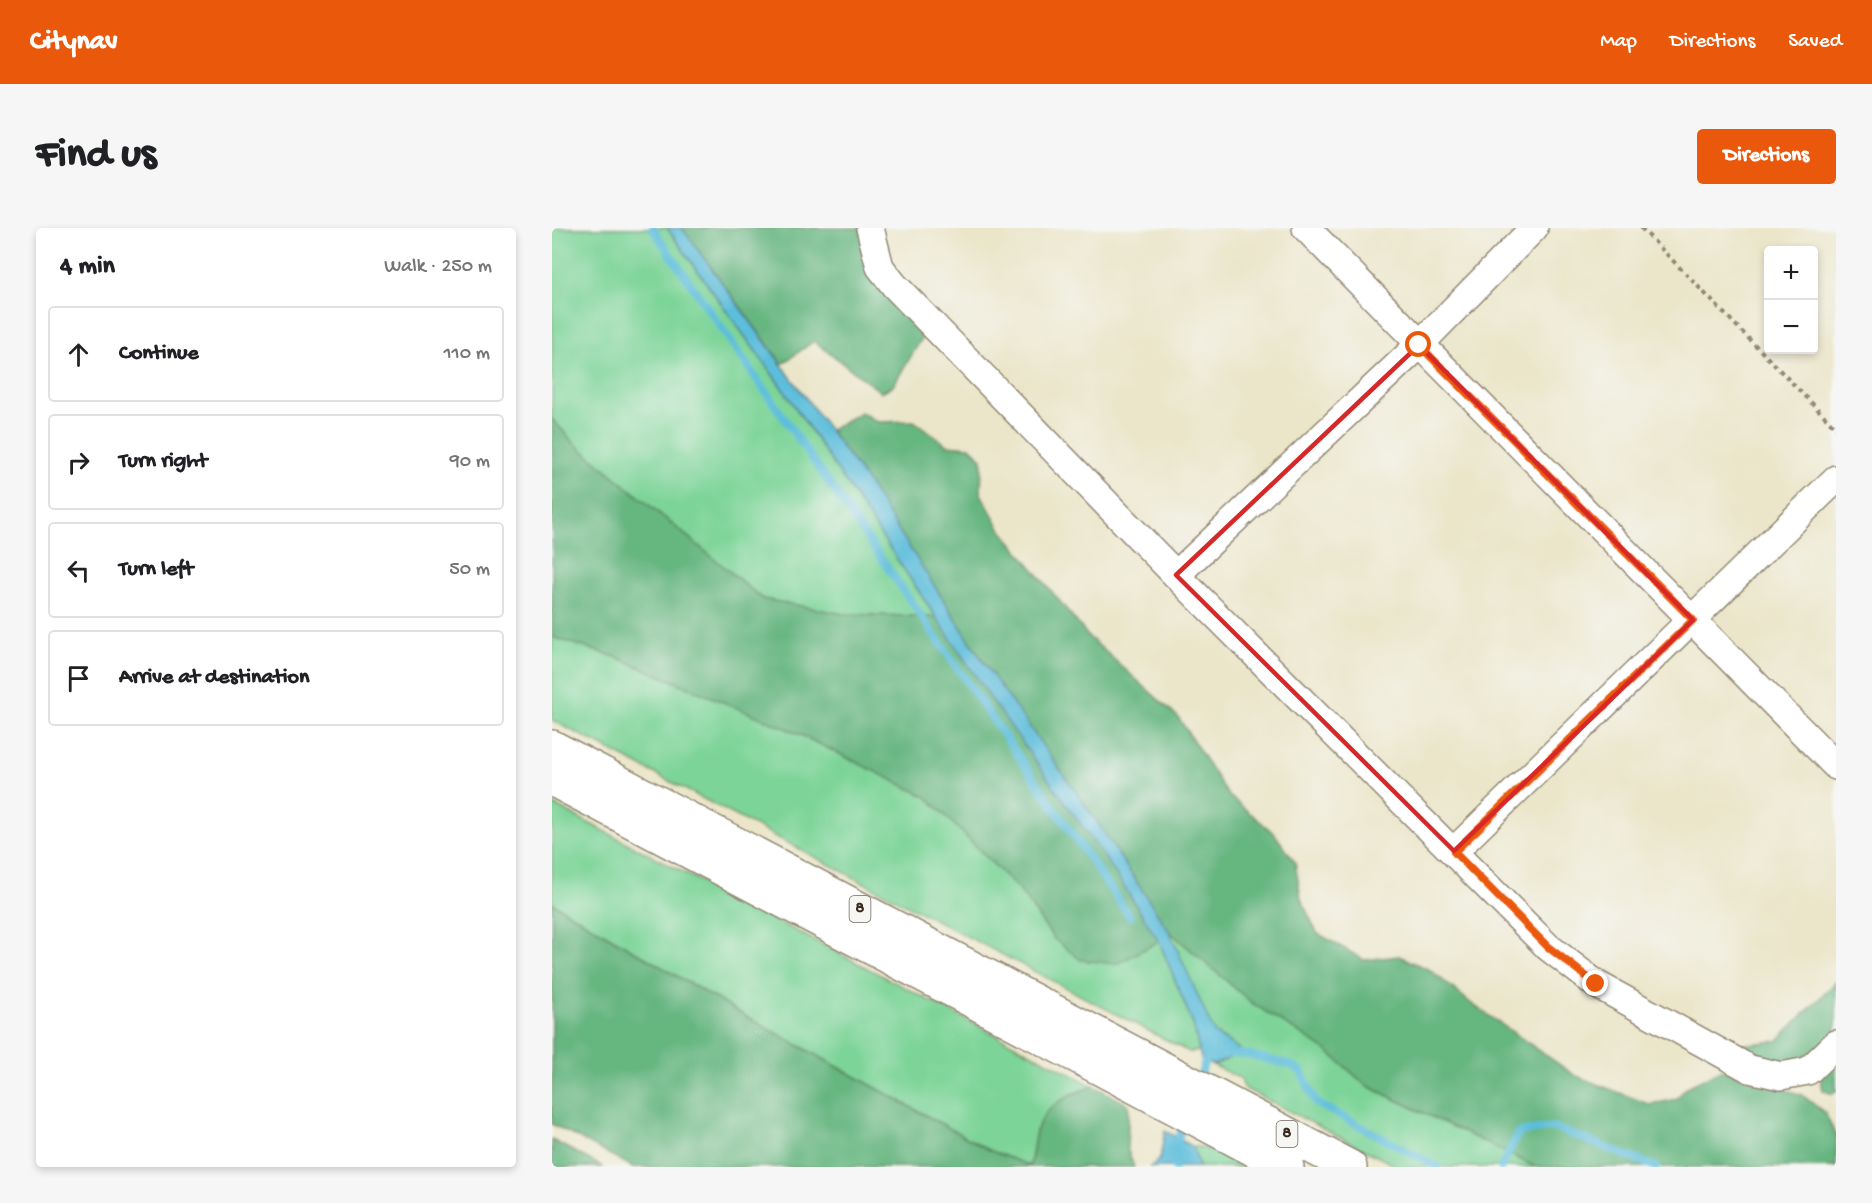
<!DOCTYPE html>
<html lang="en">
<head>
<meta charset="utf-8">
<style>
	:root { --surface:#fff; --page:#f6f6f6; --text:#202124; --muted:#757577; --line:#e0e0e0; --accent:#ea580c }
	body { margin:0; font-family:"Gochi Hand",sans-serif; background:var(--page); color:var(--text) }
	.controls { position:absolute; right:18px; top:18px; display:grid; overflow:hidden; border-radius:6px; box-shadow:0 3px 9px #0003 }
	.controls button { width:54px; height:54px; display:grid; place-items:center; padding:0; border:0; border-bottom:2px solid var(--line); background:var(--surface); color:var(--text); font:30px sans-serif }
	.stop { position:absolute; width:18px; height:18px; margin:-14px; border:4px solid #ea580c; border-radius:50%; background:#fff }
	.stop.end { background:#ea580c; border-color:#fff; box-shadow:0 2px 6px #0008 }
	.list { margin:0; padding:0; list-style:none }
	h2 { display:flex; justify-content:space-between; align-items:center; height:78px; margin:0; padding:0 24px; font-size:26px }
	h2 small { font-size:20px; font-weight:400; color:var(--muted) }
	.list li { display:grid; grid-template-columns:39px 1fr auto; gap:18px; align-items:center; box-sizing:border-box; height:96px; margin:0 12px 12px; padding:0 12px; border:2px solid var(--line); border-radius:6px }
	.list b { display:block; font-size:22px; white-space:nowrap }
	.list em { font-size:20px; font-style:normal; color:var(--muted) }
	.icon { flex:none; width:33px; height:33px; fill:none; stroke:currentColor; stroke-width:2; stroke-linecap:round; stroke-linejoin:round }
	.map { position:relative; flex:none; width:1284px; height:939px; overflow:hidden; border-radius:6px }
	header { display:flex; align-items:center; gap:36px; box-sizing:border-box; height:84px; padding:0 30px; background:var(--accent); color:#fff }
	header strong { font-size:28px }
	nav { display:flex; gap:33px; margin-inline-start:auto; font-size:21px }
	.intro { display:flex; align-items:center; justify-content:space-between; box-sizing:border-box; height:144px; padding:0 36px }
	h1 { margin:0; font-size:42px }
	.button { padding:15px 27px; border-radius:6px; background:var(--accent); color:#fff; font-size:21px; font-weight:700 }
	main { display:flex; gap:36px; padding:0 36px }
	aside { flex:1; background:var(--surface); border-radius:6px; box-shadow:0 3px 9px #0003 }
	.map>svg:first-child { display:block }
	.green { fill:#7dd498; stroke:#5c7f5b; stroke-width:1.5 }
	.forest { fill:#66b680; stroke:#50704f; stroke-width:1.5 }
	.water { fill:#5dbedc; stroke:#4c747d; stroke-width:1.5 }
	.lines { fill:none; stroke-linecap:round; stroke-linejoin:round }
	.stream { stroke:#5dbedc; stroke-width:8 }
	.minor-casing { stroke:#938874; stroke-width:30 }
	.motorway-casing { stroke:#938874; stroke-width:36 }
	.path { stroke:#938874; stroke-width:4; stroke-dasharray:4.5 4.5; stroke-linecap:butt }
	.minor { stroke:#fff; stroke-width:27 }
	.motorway { stroke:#fff; stroke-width:33 }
	.route { stroke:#ea580c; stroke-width:8 }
	.marked { fill:none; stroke:#d62828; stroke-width:4.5; stroke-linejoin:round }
	.labels { text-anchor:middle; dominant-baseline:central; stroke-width:4.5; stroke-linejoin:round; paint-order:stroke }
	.shield { fill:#f6f6f2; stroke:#73675e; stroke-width:1.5 }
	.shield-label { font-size:16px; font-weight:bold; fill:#3b2a1e }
</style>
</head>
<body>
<header>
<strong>Citynav</strong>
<nav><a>Map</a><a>Directions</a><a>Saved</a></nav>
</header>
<div class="intro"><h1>Find us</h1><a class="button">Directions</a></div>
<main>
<aside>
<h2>4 min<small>Walk · 250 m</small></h2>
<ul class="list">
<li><svg class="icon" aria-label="ahead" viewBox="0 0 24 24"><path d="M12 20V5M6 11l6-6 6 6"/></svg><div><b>Continue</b></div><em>110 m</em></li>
<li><svg class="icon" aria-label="right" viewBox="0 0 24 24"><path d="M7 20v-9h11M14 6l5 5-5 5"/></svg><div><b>Turn right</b></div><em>90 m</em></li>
<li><svg class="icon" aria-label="left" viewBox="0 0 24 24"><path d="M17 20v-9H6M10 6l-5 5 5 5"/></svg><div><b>Turn left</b></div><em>50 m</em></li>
<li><svg class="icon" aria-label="arrive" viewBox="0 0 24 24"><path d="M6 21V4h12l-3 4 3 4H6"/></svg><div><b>Arrive at destination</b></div></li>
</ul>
</aside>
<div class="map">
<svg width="1284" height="939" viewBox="0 0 1284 939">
	<rect width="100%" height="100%" fill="#f6f6f2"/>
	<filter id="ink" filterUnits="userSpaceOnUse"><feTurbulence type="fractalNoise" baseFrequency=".0167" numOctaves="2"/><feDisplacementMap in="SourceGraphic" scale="12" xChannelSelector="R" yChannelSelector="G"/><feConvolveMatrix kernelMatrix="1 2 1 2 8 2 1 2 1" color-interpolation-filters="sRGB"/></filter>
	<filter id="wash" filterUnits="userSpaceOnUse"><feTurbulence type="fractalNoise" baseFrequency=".008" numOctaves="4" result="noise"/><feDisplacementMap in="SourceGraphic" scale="24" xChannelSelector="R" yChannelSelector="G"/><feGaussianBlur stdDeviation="1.35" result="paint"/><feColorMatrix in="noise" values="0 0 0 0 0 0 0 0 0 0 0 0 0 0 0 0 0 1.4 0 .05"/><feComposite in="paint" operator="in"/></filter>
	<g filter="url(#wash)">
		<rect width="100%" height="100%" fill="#ebe6ca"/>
		<path class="green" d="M0 0H115L233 164 384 389 292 386 211 371 22 215 0 191Z
			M0 409 64 429 245 505 375 569 469 664 502 711 565 736 607 713 641 796 648 823 637 824 0 492Z
			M0 576 542 858 517 867 484 903 478 938 437 922 195 789 0 675Z
			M617 703 700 775 774 822 814 857 984 939H846L692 860 689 851 661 837 674 832 679 815 663 806 658 797Z
			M641 919C663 918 679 929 697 939H647Z"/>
		<path class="forest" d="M130 0H309C304 44 345 75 373 105L341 158 329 164 262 113 230 136Z
			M309 184 326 194 362 193 395 217 418 219 430 231 429 266 448 300 536 408 626 489 676 567 722 605 743 634 749 671 765 705 812 732 847 728 878 742 920 776 1024 848 1099 877 1124 871 1135 859 1169 842 1250 867 1273 885 1284 907V939H984L814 857 774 822 700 775 617 703 543 591 432 435 316 255 278 202Z
			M0 191 22 215 211 371 292 386 384 389 562 643 607 713 565 736 529 732 502 711 469 664 375 569 245 505 64 429 0 409Z
			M0 675 195 789 437 922 478 938C481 928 481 916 484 905 491 877 517 867 542 858L577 877 575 920 582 939H81L0 896Z
			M1284 754V803C1242 840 1237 848 1187 817L1225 813Z
			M1284 832V863L1280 866 1271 862 1268 847Z
			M0 912 51 939H0Z"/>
		<path class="water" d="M115 0H130L316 255 432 435 543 591 617 703 663 806 687 821 674 832 661 837 649 831 641 796 607 713 562 643 437 468 233 164Z
			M613 903 641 919 647 939H598L608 931Z"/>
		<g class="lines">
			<path class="stream" d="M100 0 578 689
				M672 825 698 827 738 837 749 843 764 875 886 939
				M647 852 656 823
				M623 939 622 923 632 894
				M949 939 967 904 1001 899 1104 939"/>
		</g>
	</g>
	<g filter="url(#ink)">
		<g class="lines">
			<g class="minor-casing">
				<path id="minor" d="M318 0 328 39 342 57 624 347 996 719 1044 756 1198 841 1229 848 1256 843 1284 816
					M754 0 1284 538
					M624 347 867 117 982 0
					M902 623 1284 251"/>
			</g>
			<g class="motorway-casing">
				<path id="motorway" d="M0 519 798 939
					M0 551 735 939"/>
			</g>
			<path class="path" d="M1089 0 1284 200"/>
			<use href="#minor" class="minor"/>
			<use href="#motorway" class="motorway"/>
		</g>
	</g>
	<g class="lines" filter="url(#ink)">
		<path class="route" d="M867 117 1141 392 902 624 996 719 1044 756"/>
	</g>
	<path class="marked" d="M867 117 1141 392 902 623 624 347Z"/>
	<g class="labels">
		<g class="shield">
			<rect x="297.5" y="668" width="21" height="26" rx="4.5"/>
			<rect x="724.5" y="893" width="21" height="26" rx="4.5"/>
		</g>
		<g class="shield-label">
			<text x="308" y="681">8</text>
			<text x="735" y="906">8</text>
		</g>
	</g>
</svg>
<div class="controls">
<button>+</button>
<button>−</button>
</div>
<div class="stop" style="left:867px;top:117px"></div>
<div class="stop end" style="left:1044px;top:756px"></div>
</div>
</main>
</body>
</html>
